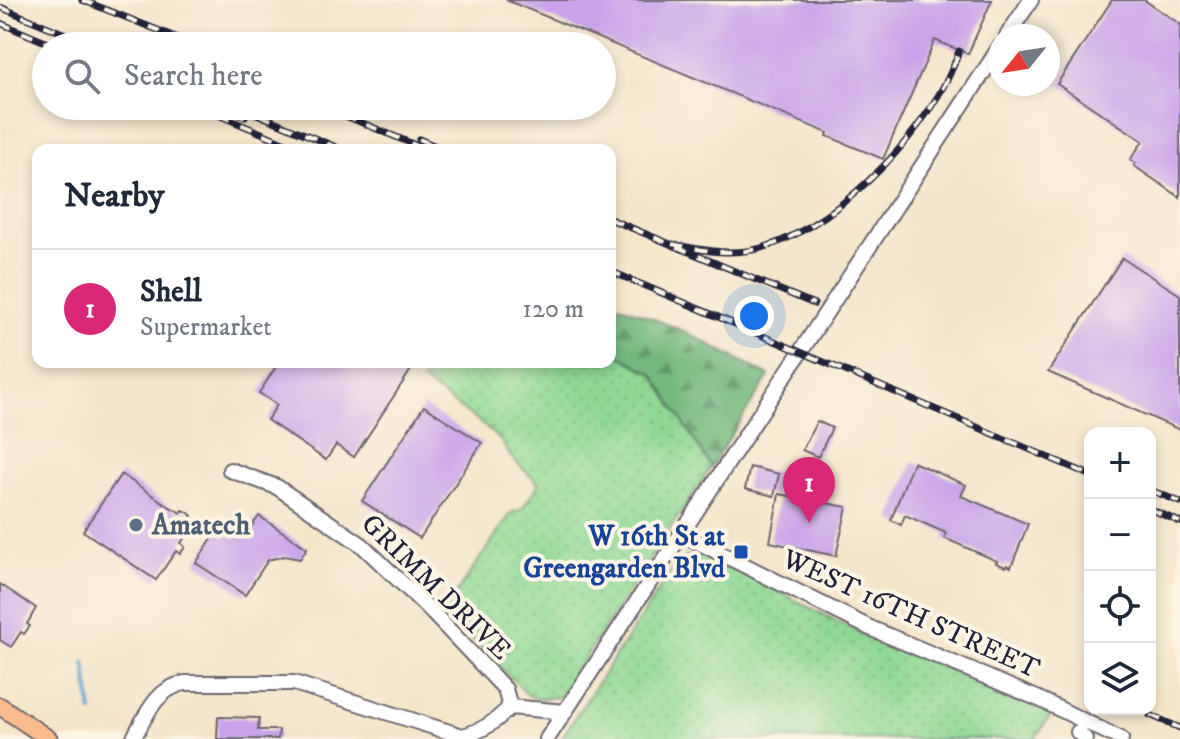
<!DOCTYPE html>
<html lang="en">
<head>
<meta charset="utf-8">
<style>
	:root { --surface:#fff; --page:#f2f2f3; --text:#1f2937; --muted:#747a83; --line:#e0e1e3; --accent:#db2777 }
	body { margin:0; font-family:"IM FELL DW Pica",serif; background:var(--page); color:var(--text) }
	.controls { position:absolute; right:24px; bottom:24px; display:grid; overflow:hidden; border-radius:16px; box-shadow:0 4px 12px #0003 }
	.controls button { width:72px; height:72px; display:grid; place-items:center; padding:0; border:0; border-bottom:2px solid var(--line); background:var(--surface); color:var(--text); font:40px sans-serif }
	.compass { position:absolute; left:988px; top:24px; width:72px; height:72px; border-radius:50%; background:var(--surface); box-shadow:0 4px 12px #0003; rotate:240deg }
	.you { position:absolute; left:754px; top:316px; width:28px; height:28px; margin:-20px; border:6px solid #fff; border-radius:50%; background:#1a73e8; box-shadow:0 0 0 12px #1a73e833 }
	.badge { display:grid; place-items:center; width:52px; height:52px; border-radius:50%; background:var(--accent); color:#fff; font-size:26px; font-weight:700 }
	.pin { position:absolute; translate:-50% -66px; filter:drop-shadow(0 2px 4px #0008) }
	.pin::after { content:''; position:absolute; top:42px; width:28px; height:24px; background:inherit; clip-path:polygon(0 0,100% 0,50% 100%) }
	.list { margin:0; padding:0; list-style:none }
	h2 { display:flex; justify-content:space-between; align-items:center; height:104px; margin:0; padding:0 32px; font-size:34px }
	h2 small { font-size:26px; font-weight:400; color:var(--muted) }
	.list li { display:grid; grid-template-columns:52px 1fr auto; gap:24px; align-items:center; box-sizing:border-box; height:120px; padding:0 32px; border-top:2px solid var(--line) }
	.list b { display:block; font-size:30px; white-space:nowrap }
	.list p { margin:0; font-size:26px; white-space:nowrap; color:var(--muted) }
	.list em { font-size:26px; font-style:normal; color:var(--muted) }
	.icon { flex:none; width:44px; height:44px; fill:none; stroke:currentColor; stroke-width:2; stroke-linecap:round; stroke-linejoin:round }
	.map { position:relative; flex:none; width:1180px; height:739px; overflow:hidden }
	.search { position:absolute; background:var(--surface); box-shadow:0 4px 12px #0003; left:32px; top:32px; width:584px; height:88px; display:flex; align-items:center; gap:20px; box-sizing:border-box; padding:0 28px; border-radius:44px; color:var(--muted); font-size:30px }
	.panel { position:absolute; background:var(--surface); box-shadow:0 4px 12px #0003; left:32px; top:144px; width:584px; height:224px; border-radius:16px }
	.map>svg:first-child { display:block }
	.grass { fill:url(#grass-dots); stroke:#587d68; stroke-width:2 }
	.forest { fill:url(#forest-firs); stroke:#4a6d5c; stroke-width:2 }
	.lines { fill:none; stroke-linecap:round; stroke-linejoin:round }
	.stream { stroke:#57a2cf; stroke-width:4 }
	.building { fill:#c8a2ea }
	.minor-casing { stroke:#6c666d; stroke-width:18 }
	.major-casing { stroke:#6c666d; stroke-width:20 }
	.minor { stroke:#fff; stroke-width:14 }
	.major { stroke:#fbbb8c; stroke-width:16 }
	.rail-casing { stroke:#22223b; stroke-width:7 }
	.rail { stroke:#fcf5e5; stroke-width:4; stroke-dasharray:12; stroke-linecap:butt }
	.service-dot { fill:#5c6f8a; stroke:#fcf5e5; stroke-width:3 }
	.transit-dot { fill:#1a4fb4; stroke:#fcf5e5; stroke-width:3 }
	.labels { text-anchor:middle; dominant-baseline:central; stroke-width:8; stroke-linejoin:round; paint-order:stroke }
	.service-label { font-size:28px; font-weight:bold; fill:#4e5e75; stroke:#fcf5e5; text-anchor:start }
	.transit-label { font-size:28px; font-weight:bold; fill:#164399; stroke:#fcf5e5; text-anchor:end }
	.street-label { font-size:28px; fill:#22223b; stroke:#fcf5e5 }
</style>
</head>
<body>
<div class="map">
<svg width="1180" height="739" viewBox="0 0 1180 739">
	<defs>
		<pattern id="grass-dots" width="8" height="8" patternUnits="userSpaceOnUse" patternTransform="scale(2)"><rect width="8" height="8" fill="#8fd894"/><path d="M2 2h.1M6 6h.1" fill="none" stroke="#7bb980" stroke-width="1.8" stroke-linecap="round"/></pattern>
		<pattern id="forest-firs" width="22" height="20" patternUnits="userSpaceOnUse" patternTransform="scale(2)"><rect width="22" height="20" fill="#73b87e"/><path d="M5 1l3.5 6h-7zM16 11l3.5 6h-7z" fill="#5e9568"/></pattern>
	</defs>
	<rect width="100%" height="100%" fill="#fcf5e5"/>
	<filter id="ink" filterUnits="userSpaceOnUse"><feTurbulence type="fractalNoise" baseFrequency=".0125" numOctaves="2"/><feDisplacementMap in="SourceGraphic" scale="16" xChannelSelector="R" yChannelSelector="G"/><feConvolveMatrix kernelMatrix="1 2 1 2 8 2 1 2 1" color-interpolation-filters="sRGB"/></filter>
	<filter id="wash" filterUnits="userSpaceOnUse"><feTurbulence type="fractalNoise" baseFrequency=".006" numOctaves="4" result="noise"/><feDisplacementMap in="SourceGraphic" scale="32" xChannelSelector="R" yChannelSelector="G"/><feGaussianBlur stdDeviation="1.8" result="paint"/><feColorMatrix in="noise" values="0 0 0 0 0 0 0 0 0 0 0 0 0 0 0 0 0 1.4 0 .05"/><feComposite in="paint" operator="in"/></filter>
	<g filter="url(#wash)">
		<rect width="100%" height="100%" fill="#f5e5ca"/>
		<path class="grass" d="M610 351 653 374 711 467 559 697 537 699 528 695 444 611 512 512 521 510 539 484 511 457 501 441 477 420 422 381 434 362H610Z
			M698 553 717 560 850 628 1052 713 1035 739H561L675 565 685 557Z"/>
		<path class="forest" d="M610 301 686 332 769 376 711 467 653 374 610 351Z"/>
		<g class="lines">
			<path class="stream" d="M85 662 92 712"/>
		</g>
		<g id="blocks">
			<path class="building" d="M506 0H992L968 54 935 40 883 159 827 136 828 133Z
				M1112 0H1144L1180 24V197L1134 166 1136 163 1130 160 1143 141 1057 84Z
				M1122 258 1180 295V430L1048 372Z
				M279 362H416L354 457 336 445 326 460 267 420 277 405 259 393Z
				M424 406 482 443 420 538 362 501Z
				M817 421 832 428 818 457 802 450Z
				M913 462 966 485 961 496 1028 524 1011 567 1007 565 1006 567 996 563 997 561 944 538 946 533 905 515 901 525 891 520Z
				M750 467 779 474 774 496 745 489Z
				M121 474 170 507 181 513 183 510 188 512 192 516 189 519 195 523 181 543 185 547 180 554 176 551 156 580 83 531Z
				M779 494 847 507 836 556 770 542Z
				M259 516 307 548 300 559 284 556 268 560 245 595 196 563 221 526 227 531 235 520 249 530Z
				M0 584 36 608 27 624 30 626 24 634 21 632 11 647 0 640Z
				M218 717 259 718 258 730H279L278 739H217Z"/>
		</g>
	</g>
	<g filter="url(#ink)">
		<use href="#blocks" fill-opacity="0" stroke="#6c666d" stroke-width="2"/>
		<g class="lines">
			<g class="minor-casing">
				<path id="minor" d="M1007 36 1031 0
					M230 470 277 487 362 545 429 609 505 689 510 707
					M682 534 870 628 1039 699 1121 739
					M1078 732 1085 739
					M133 739C146 716 156 688 185 683H294L462 736C483 731 495 722 510 707L565 712
					M547 739 1000 47"/>
			</g>
			<g class="major-casing">
				<path id="major" d="M0 706 49 739"/>
			</g>
			<use href="#minor" class="minor"/>
			<use href="#major" class="major"/>
			<g class="rail-casing">
				<path id="rail" d="M82 0 198 46
					M0 7 94 46
					M0 23 55 46
					M197 106 302 150
					M218 106 245 117
					M238 106 343 150
					M322 106 427 150
					M419 139 445 150
					M610 219 814 304
					M672 244C705 251 736 257 768 246 842 222 936 124 959 51
					M610 271 1090 475
					M1150 490 1180 502
					M1150 509 1180 522
					M1150 715 1180 728"/>
			</g>
			<use href="#rail" class="rail"/>
		</g>
	</g>
	<circle class="service-dot" cx="136" cy="525" r="8"/>
	<rect class="transit-dot" x="733" y="544" width="16" height="16" rx="4"/>
	<g class="labels">
		<g class="service-label">
			<text x="152" y="525">Amatech</text>
		</g>
		<g class="transit-label">
			<text x="725" y="536">W 16th St at<tspan x="725" dy="32">Greengarden Blvd</tspan></text>
		</g>
		<g class="street-label">
			<text transform="translate(436 587) rotate(44)">GRIMM DRIVE</text>
			<text transform="translate(911 614) rotate(24)">WEST 16TH STREET</text>
		</g>
	</g>
</svg>
<div class="controls">
<button>+</button>
<button>−</button>
<button><svg class="icon" aria-label="locate" viewBox="0 0 24 24"><circle cx="12" cy="12" r="6"/><path d="M12 2v4M12 18v4M2 12h4M18 12h4"/></svg></button>
<button><svg class="icon" aria-label="layers" viewBox="0 0 24 24"><path d="M12 4l9 5-9 5-9-5zM3 14l9 5 9-5"/></svg></button>
</div>
<svg class="compass" viewBox="-18 -18 36 36"><path d="M0-13l5 13h-10z" fill="#e53935"/><path d="M0 13l5-13h-10z" fill="#747a83"/></svg>
<div class="you"></div>
<div class="pin badge" style="left:809px;top:523px">1</div>
<div class="search"><svg class="icon" aria-label="search" viewBox="0 0 24 24"><circle cx="10" cy="10" r="6"/><path d="M15 15l6 6"/></svg>Search here</div>
<section class="panel">
<h2>Nearby<small></small></h2>
<ul class="list">
<li><span class="badge">1</span><div><b>Shell</b><p>Supermarket</p></div><em>120 m</em></li>
</ul>
</section>
</div>
</body>
</html>
